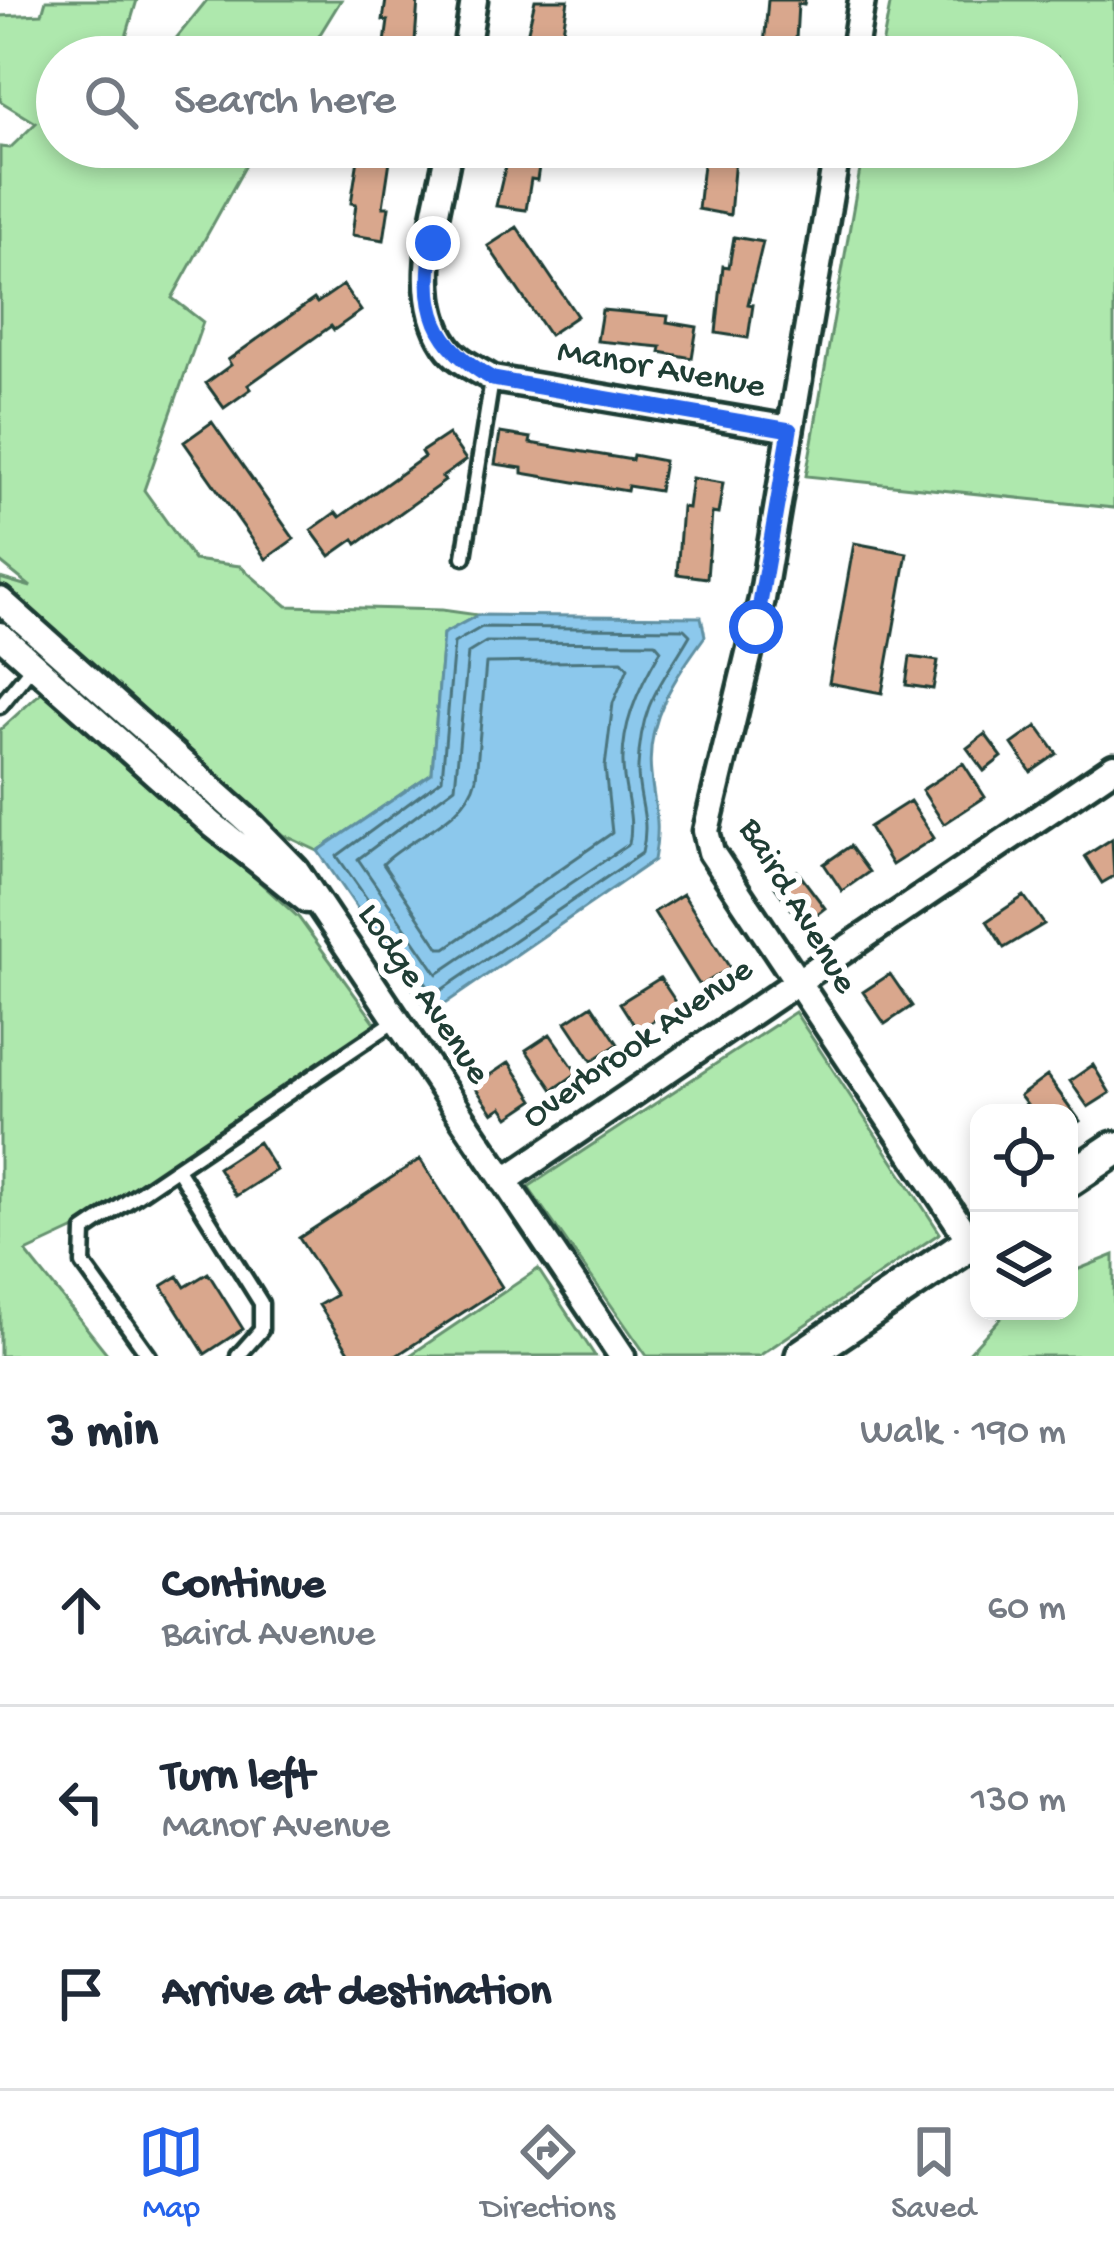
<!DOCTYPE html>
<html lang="en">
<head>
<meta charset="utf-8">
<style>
	:root { --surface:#fff; --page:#f2f2f3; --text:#1f2937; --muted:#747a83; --line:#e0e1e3; --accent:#2563eb }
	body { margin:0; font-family:"Gochi Hand",sans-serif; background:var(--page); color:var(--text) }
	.controls { position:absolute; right:36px; bottom:36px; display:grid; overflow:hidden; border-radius:24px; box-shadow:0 6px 18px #0003 }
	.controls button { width:108px; height:108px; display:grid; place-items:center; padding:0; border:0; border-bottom:3px solid var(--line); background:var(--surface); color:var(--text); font:60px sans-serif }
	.stop { position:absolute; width:36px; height:36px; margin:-27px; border:9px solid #2563eb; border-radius:50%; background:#fff }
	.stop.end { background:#2563eb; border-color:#fff; box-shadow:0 3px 12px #0008 }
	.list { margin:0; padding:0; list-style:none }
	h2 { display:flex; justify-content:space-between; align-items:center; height:156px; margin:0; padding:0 48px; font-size:51px }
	h2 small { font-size:39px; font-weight:400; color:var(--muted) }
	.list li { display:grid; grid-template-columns:78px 1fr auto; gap:36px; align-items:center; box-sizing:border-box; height:192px; padding:0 48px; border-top:3px solid var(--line) }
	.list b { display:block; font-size:45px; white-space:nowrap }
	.list p { margin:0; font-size:39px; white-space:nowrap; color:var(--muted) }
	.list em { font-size:39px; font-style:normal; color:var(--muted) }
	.icon { flex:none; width:66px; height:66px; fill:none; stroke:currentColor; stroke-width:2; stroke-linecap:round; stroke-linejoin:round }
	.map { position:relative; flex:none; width:1114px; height:1356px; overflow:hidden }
	.search { position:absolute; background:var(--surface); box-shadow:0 6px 18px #0003; left:36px; right:36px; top:36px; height:132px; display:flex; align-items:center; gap:30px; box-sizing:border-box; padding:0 42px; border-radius:66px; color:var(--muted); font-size:45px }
	.sheet { height:732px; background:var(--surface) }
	nav { display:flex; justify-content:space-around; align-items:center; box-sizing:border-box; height:168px; border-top:3px solid var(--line); background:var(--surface); font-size:33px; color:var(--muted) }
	nav a { display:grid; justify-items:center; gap:6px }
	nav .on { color:var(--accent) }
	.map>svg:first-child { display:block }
	.green { fill:#aee8ad; stroke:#669270; stroke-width:3 }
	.water { fill:#8cc8ec; stroke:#6090a2; stroke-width:3 }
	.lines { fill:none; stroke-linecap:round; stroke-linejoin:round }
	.shore { stroke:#4b757e; stroke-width:3 }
	.building { fill:#d9a78d; stroke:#1f3d34; stroke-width:3 }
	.lane-casing { stroke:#1f3d34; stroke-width:21 }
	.street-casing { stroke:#1f3d34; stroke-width:33 }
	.secondary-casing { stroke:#1f3d34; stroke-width:42 }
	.lane { stroke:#fff; stroke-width:12 }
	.street { stroke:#fff; stroke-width:24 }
	.secondary { stroke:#fff; stroke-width:33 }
	.route { stroke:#2563eb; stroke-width:15 }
	.labels { text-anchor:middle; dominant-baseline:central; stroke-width:12; stroke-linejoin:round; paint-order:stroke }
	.street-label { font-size:36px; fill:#1f3d34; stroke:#fff }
</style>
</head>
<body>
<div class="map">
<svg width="1114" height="1356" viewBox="0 0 1114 1356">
	<rect width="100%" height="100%" fill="#fff"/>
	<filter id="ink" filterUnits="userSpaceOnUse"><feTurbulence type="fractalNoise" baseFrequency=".00833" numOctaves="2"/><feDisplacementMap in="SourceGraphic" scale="24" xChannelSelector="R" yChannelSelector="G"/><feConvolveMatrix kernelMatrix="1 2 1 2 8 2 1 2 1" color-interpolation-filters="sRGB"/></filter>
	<g filter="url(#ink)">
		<path class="green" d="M46 0H137L120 57H57V147H256L172 298 203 322 144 490 194 560 240 566 287 606 442 610 478 615 443 634 432 773 318 851 284 835 0 584V578L31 587 0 562V147L10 148 36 123 0 101V16L42 14Z
			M207 0H341L306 57H161Z
			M891 0H1114V508L806 476 864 147H1057V57H880Z
			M46 688 299 918 379 1028 73 1230 26 1252 109 1356H0V730Z
			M795 1012 940 1233 759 1356H647L528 1187Z
			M1114 1255V1356H966L1007 1311H1069V1273Z
			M538 1269 595 1356H409Z"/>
		<path class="water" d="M478 615 701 617 705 636C675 678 645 720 651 775 655 813 661 820 654 860L430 1014 318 851 432 773 443 634Z"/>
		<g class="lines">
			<path class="shore" d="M482 627 684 629 690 635C660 687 641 701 638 767 637 800 651 816 642 853L434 995 337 856 442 779 454 643Z
				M486 642 655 643 661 650C638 688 618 731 624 777 627 801 634 820 629 844L437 974 358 859 455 787 468 653Z
				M622 661 628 668 613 703 605 767 612 833 446 948H439L383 864C412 835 466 821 476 778L486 663Z"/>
		</g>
		<path class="building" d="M386 0H418L414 55 384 50 388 21 383 20Z
			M535 0H568L560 49 554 48 552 57H522Z
			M768 0H805L804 5 798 4 795 57H763Z
			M360 147H392L383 207H389L384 240 352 235 356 204 351 203Z
			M510 147H542L537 180 531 179 526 210 496 206Z
			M705 147H736L730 215 698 209Z
			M517 227 577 316 549 335 488 246Z
			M734 237 763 242 748 304 753 305 748 338 716 333 723 266 729 267Z
			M343 285 361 311 334 330 331 326 248 385 251 389 224 408 206 383 231 365 228 360 314 299 317 303Z
			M602 310 668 316 667 322 697 327 692 358 660 352 661 347 597 341Z
			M212 422 294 539 266 559 184 442Z
			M500 433 531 438 530 443 632 460 633 455 664 461 659 491 628 486 627 491 522 473V468L495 464Z
			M448 434 466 460 442 477 445 481 357 544 354 539 330 556 311 530 336 512 340 517 424 457 421 452Z
			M692 478 723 483 718 514 712 513 707 578 677 574 682 507 688 508Z
			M854 543 907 553 882 693 829 683Z
			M910 657 938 661 933 689 906 685Z
			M1037 726 1057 754 1031 772 1012 744Z
			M985 734 1002 757 984 771 967 748Z
			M963 763 985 797 944 824 922 790Z
			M910 801 934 838 892 865 869 827Z
			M1112 839 1114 876 1102 883 1085 856Z
			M850 846 869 872 842 891 824 864Z
			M797 871 825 908 803 925 775 887Z
			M683 894 730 968 700 986 654 912Z
			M1024 896 1044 924 1004 948 987 921Z
			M890 974 912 1006 885 1024 863 992Z
			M660 978 678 1005 638 1031 620 1003Z
			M592 1005 618 1044 592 1061 566 1022Z
			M550 1034 577 1073 553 1090 526 1050Z
			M509 1062 534 1100 509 1117 502 1107 493 1113 474 1086Z
			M1093 1065 1110 1093 1088 1107 1070 1081Z
			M1047 1076 1080 1121 1069 1129V1113H1033L1020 1096Z
			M258 1142 276 1170 236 1196 218 1168Z
			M420 1159 502 1287 396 1356H352L319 1305 336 1295 299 1238Z
			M208 1273 243 1329 205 1354 162 1286 178 1276 185 1287Z"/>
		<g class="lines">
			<g class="lane-casing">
				<path id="lane" d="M464 557 492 380
					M0 706 34 664
					M177 1169 261 1303V1330L238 1356
					M149 1356 83 1264 84 1231 395 1021"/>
			</g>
			<g class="street-casing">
				<path id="street" d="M465 57 474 0
					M853 57 862 0
					M449 147C440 206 408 290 446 345 457 361 476 369 493 379L790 429
					M838 147 762 599 706 831 711 852 971 1242
					M0 600 251 824 296 870 622 1356
					M0 635 213 825 307 900
					M504 1181 1114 767"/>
			</g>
			<g class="secondary-casing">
				<path id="secondary" d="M1069 1179 1114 1149
					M803 1356 979 1237"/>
			</g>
			<use href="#lane" class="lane"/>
			<use href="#street" class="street"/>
			<use href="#secondary" class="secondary"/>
		</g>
	</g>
	<g class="lines" filter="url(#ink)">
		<path class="route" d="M433 243C421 308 434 346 493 379L790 430 756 627"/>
	</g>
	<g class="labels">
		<g class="street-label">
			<text transform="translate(661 371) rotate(10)">Manor Avenue</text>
			<text transform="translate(796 907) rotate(59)">Baird Avenue</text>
			<text transform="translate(422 995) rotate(56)">Lodge Avenue</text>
			<text transform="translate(639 1045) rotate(-35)">Overbrook Avenue</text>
		</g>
	</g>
</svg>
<div class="controls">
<button><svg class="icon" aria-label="locate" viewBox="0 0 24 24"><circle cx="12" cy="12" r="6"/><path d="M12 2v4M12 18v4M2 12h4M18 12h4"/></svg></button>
<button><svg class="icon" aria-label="layers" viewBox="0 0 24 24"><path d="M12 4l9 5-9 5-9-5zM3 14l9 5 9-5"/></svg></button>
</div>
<div class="stop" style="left:756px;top:627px"></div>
<div class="stop end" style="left:433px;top:243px"></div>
<div class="search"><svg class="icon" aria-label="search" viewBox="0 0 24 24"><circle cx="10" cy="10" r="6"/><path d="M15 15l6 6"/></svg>Search here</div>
</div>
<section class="sheet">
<h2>3 min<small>Walk · 190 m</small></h2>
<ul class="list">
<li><svg class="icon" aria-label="ahead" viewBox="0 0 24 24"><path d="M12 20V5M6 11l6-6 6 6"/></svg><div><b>Continue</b><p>Baird Avenue</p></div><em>60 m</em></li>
<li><svg class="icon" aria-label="left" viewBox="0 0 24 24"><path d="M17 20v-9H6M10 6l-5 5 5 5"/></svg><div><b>Turn left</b><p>Manor Avenue</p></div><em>130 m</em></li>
<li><svg class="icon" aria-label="arrive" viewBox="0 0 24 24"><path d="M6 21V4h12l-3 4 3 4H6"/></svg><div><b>Arrive at destination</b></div></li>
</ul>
</section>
<nav>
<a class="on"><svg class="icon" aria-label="map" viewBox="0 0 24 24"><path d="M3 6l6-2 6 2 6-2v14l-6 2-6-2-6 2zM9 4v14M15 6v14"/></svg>Map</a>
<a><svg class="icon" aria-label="directions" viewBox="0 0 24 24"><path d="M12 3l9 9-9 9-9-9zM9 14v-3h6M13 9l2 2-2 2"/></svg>Directions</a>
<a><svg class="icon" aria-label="saved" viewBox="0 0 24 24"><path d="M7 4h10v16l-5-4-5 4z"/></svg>Saved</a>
</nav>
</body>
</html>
